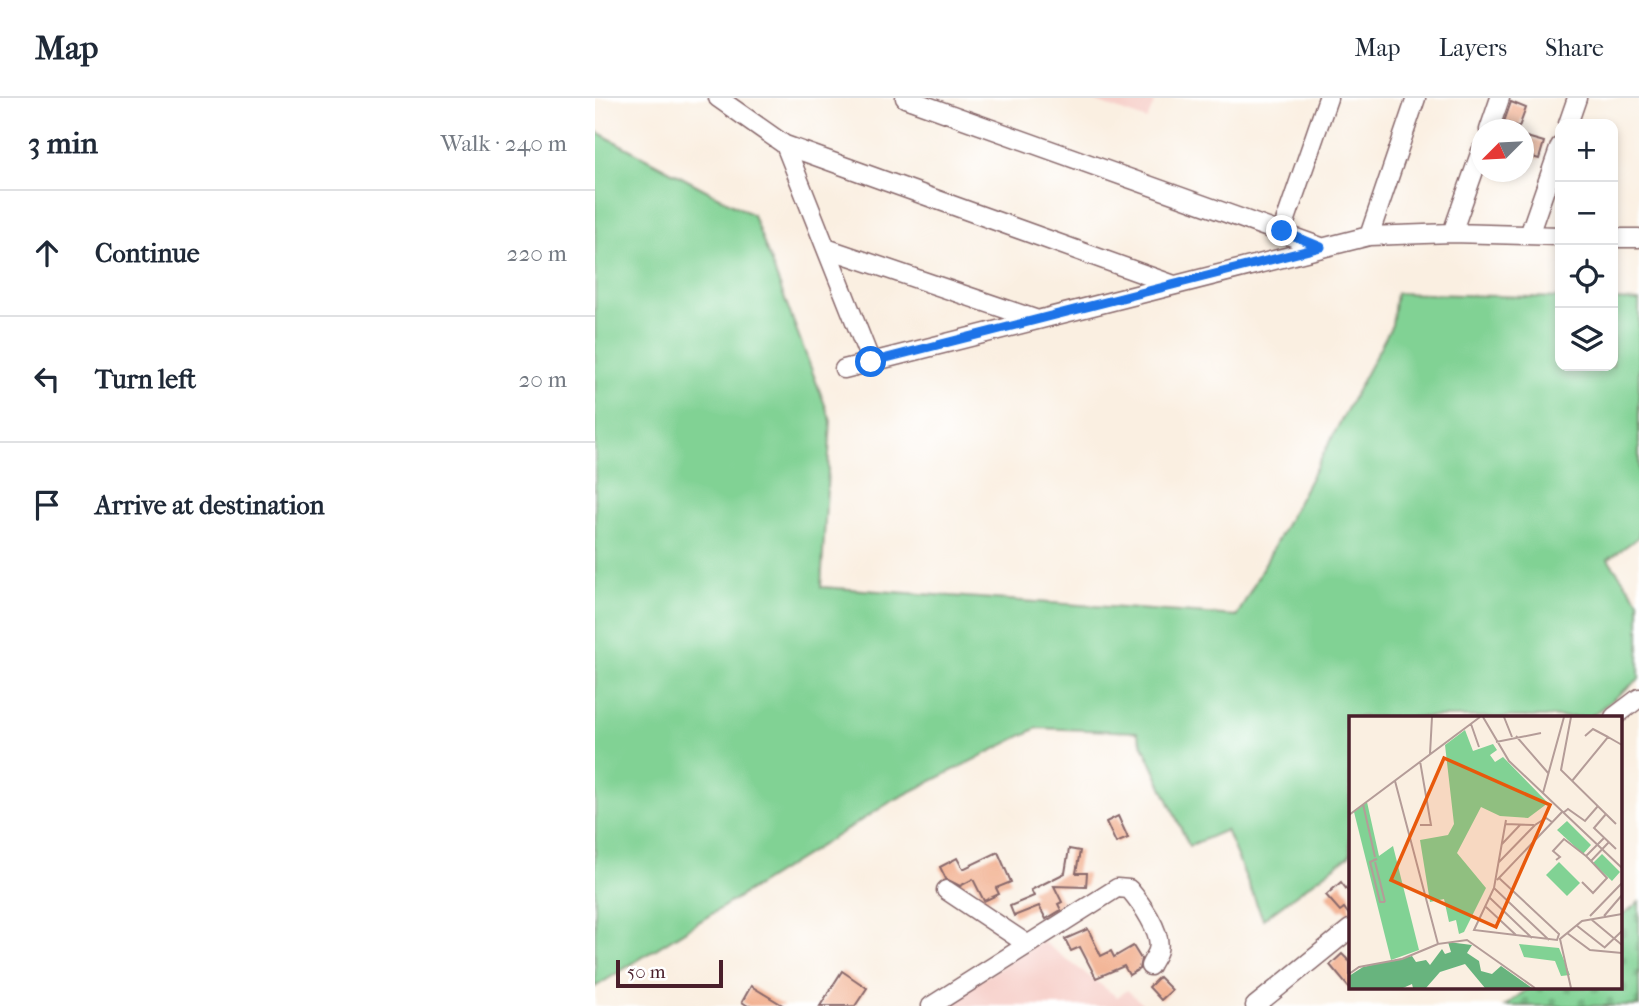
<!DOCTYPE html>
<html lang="en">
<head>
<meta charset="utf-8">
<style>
	:root { --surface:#fff; --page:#f6f6f7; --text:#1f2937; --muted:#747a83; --line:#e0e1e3 }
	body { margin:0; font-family:"IM FELL French Canon",serif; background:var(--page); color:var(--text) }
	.controls { position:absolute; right:21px; top:21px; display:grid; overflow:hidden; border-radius:14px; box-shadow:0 4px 10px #0003 }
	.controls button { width:63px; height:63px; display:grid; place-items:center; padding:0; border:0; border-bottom:2px solid var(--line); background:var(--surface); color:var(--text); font:35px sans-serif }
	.compass { position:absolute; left:876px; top:21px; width:63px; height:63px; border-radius:50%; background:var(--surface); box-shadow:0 4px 10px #0003; rotate:246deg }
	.scale { position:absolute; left:21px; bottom:18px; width:107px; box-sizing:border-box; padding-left:7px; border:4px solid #4a1f2b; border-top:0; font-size:19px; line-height:24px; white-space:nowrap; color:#4a1f2b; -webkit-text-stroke:5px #fff; paint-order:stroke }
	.stop { position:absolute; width:21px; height:21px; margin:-16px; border:5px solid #1a73e8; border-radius:50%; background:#fff }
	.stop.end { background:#1a73e8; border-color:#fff; box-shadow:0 2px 7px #0008 }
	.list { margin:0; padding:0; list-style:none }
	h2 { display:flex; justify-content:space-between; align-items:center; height:91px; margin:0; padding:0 28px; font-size:30px }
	h2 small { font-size:23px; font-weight:400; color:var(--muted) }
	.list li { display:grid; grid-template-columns:46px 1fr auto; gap:21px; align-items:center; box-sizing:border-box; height:126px; padding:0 28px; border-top:2px solid var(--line) }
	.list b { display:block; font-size:26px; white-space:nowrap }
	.list em { font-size:23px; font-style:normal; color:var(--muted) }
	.icon { flex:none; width:38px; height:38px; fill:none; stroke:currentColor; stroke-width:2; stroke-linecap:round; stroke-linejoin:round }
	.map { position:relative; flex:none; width:1044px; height:908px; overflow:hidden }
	header { display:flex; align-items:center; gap:42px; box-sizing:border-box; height:98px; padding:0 35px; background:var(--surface); border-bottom:2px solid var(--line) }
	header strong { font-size:33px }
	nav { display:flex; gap:38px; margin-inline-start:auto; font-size:24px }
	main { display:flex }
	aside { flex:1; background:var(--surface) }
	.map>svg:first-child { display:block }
	.built { fill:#f7d0ca }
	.green { fill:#81d294; stroke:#667860; stroke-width:2 }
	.cemetery { fill:url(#cemetery-stones); stroke:#667860; stroke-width:2 }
	.building { fill:#f0a580 }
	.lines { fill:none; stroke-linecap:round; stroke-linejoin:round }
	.minor-casing { stroke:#88686b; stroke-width:21 }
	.minor { stroke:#fff; stroke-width:18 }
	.route { stroke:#1a73e8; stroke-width:9 }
	.inset-road { fill:none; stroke:#b49c98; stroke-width:2 }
	.view { fill:#e8590c; fill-opacity:0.15; stroke:#e8590c; stroke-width:3.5 }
	.inset-edge { fill:none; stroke:#4a1f2b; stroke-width:3.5 }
</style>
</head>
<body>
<header>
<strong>Map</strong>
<nav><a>Map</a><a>Layers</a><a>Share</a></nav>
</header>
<main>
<aside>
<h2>3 min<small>Walk · 240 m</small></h2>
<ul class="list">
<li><svg class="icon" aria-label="ahead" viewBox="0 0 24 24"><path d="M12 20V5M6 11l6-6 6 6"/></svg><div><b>Continue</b></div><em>220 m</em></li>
<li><svg class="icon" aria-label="left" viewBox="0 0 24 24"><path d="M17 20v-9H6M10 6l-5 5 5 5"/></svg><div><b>Turn left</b></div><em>20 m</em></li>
<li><svg class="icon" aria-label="arrive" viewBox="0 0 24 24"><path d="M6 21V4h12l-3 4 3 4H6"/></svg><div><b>Arrive at destination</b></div></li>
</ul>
</aside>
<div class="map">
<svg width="1044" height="908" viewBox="0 0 1044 908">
	<defs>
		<pattern id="cemetery-stones" width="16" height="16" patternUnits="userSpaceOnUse" patternTransform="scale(1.75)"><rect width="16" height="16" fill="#81d294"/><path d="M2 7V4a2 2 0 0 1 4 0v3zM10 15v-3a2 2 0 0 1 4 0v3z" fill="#71b480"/></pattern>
	</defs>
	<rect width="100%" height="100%" fill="#fff"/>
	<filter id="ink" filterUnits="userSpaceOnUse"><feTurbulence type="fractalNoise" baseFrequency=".0143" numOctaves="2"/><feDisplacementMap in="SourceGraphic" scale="14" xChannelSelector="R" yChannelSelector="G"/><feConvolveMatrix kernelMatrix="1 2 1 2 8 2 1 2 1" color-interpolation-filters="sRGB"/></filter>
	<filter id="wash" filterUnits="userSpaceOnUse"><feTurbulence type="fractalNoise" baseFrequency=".00686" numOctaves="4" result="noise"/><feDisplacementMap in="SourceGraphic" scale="28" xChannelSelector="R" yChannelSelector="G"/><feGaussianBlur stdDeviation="1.57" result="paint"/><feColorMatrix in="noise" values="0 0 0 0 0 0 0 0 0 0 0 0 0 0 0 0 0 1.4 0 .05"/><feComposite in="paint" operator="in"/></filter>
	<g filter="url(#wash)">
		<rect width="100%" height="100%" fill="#faefe1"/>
		<path class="built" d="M490 0H561L552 22Z
			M447 843 522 899 532 892 550 908H345Z"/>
		<path class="green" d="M0 33 158 117 236 323 226 489 642 518 797 227 801 195 965 200V268H1018V202L1044 203V439L1013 461 1044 503V581L995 619H755V757L668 821 631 732 594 748 542 634 442 630 297 703 0 889Z"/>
		<path class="cemetery" d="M1044 804V908H910L935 889H1025V819Z"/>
		<g id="blocks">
			<path class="building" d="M916 4 931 10 924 29 909 24Z
				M928 38 949 44 944 61 928 56Z
				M523 718 533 740 521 745 511 724Z
				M474 751 485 753 481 775H492L491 789 459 788 467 804 463 806 466 812 451 821 444 808 419 818 415 808 439 798 436 792 470 775Z
				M403 754 416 784 401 790 404 796 389 803 378 781 365 788 351 781 345 769 362 760 368 771Z
				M746 784 755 796V818L749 810 745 813 731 797Z
				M493 831 506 858 516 853 519 859 538 848 546 861 544 871 534 877 529 868 501 880 485 849 476 853 470 841Z
				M747 856 755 864V891L735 867Z
				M247 873 272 890 260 908H225Z
				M564 879 577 892 566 902 554 889Z
				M156 888 189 908H153L147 904Z"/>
		</g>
	</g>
	<g filter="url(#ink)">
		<use href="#blocks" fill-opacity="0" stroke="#88686b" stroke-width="2"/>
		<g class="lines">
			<g class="minor-casing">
				<path id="minor" d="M123 0 190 47 579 187
					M310 0 726 149
					M973 26 982 0
					M894 32 905 0
					M190 47 276 264
					M687 133 733 0
					M857 135 886 53
					M934 137 965 48
					M774 138 821 0
					M1018 140H1044
					M231 150 440 221
					M249 271 774 138 857 135 965 138
					M1019 619 1044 600
					M351 792 432 846
					M336 908 522 790 534 791C545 804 568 835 563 852 562 857 557 863 555 868
					M660 908 755 831"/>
			</g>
			<use href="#minor" class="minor"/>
		</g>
	</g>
	<g class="lines" filter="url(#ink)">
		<path class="route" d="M276 264 726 149 687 133"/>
	</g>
	<g transform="translate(754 618)">
		<rect width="273" height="273" fill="#faefe1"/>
		<path d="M116 14 124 35 144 28 148 34 141 39 146 46 154 41 199 87 179 102 151 100 132 91 108 137 137 172 115 216 110 218 107 204 100 206 95 183 81 186 71 124 99 119 105 108 96 29ZM218 105 242 129 234 138 208 114ZM253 138 271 156 263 165 244 147ZM170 228 210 232 221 259 212 260 206 245 175 241Z" fill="#81d294"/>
		<path d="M99 226 123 229 118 237 130 245 132 255 143 258 152 250 183 272H136L116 248 91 256 77 272H64L63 268 54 272H0V260L14 251 63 240 67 246 77 244 81 249 93 233 96 238 102 236Z" fill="#68b47e"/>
		<path d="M18 86 30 140 44 130 70 234 42 244 5 96Z" fill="#81d294"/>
		<path d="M210 146 231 167 218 180 197 159Z" fill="#81d294"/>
		<path class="inset-road" d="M134 1 160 45 273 152M155 1 163 21M222 1 212 54 267 108M122 8 130 31M167 20 200 58M236 20 244 13 259 21M147 26 192 17M81 38 83 1M71 45 82 109H71M46 65 89 228 118 224 186 272M223 65 259 21 273 29M194 77 215 1M14 88 26 141M214 97 219 93 236 105 249 90M257 98 245 112 267 133M0 99 131 1M156 108 185 109M255 122 237 140 242 145 260 126M153 128 171 109M24 144 28 143 21 146 31 186H36M207 144 211 141 204 135 215 123 237 140M26 146 36 186M150 146 186 109 197 102 203 106M150 162 210 218 208 224 125 214 145 172 157 104M148 164 213 96M233 166 244 177 258 162 242 145M145 172 200 224M141 182 183 222M137 191 167 219M241 200 273 167M255 200 273 179M243 204 273 229M227 209 255 231M218 217 241 234 273 237M255 232 273 215M0 258 10 251 53 243 89 228M222 272 211 223 233 205 273 198"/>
		<path class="view" d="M95 42 201 89 147 211 42 164Z"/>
		<rect width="273" height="273" class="inset-edge"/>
	</g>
</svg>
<div class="controls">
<button>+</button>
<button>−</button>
<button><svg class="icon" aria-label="locate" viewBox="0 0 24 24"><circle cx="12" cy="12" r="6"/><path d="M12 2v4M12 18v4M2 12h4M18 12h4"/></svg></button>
<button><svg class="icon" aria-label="layers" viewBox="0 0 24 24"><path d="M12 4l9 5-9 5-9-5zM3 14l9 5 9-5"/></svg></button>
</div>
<svg class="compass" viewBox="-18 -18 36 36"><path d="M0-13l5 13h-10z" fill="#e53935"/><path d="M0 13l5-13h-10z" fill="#747a83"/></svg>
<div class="scale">50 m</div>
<div class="stop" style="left:276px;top:264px"></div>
<div class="stop end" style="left:687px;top:133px"></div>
</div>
</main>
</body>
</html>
